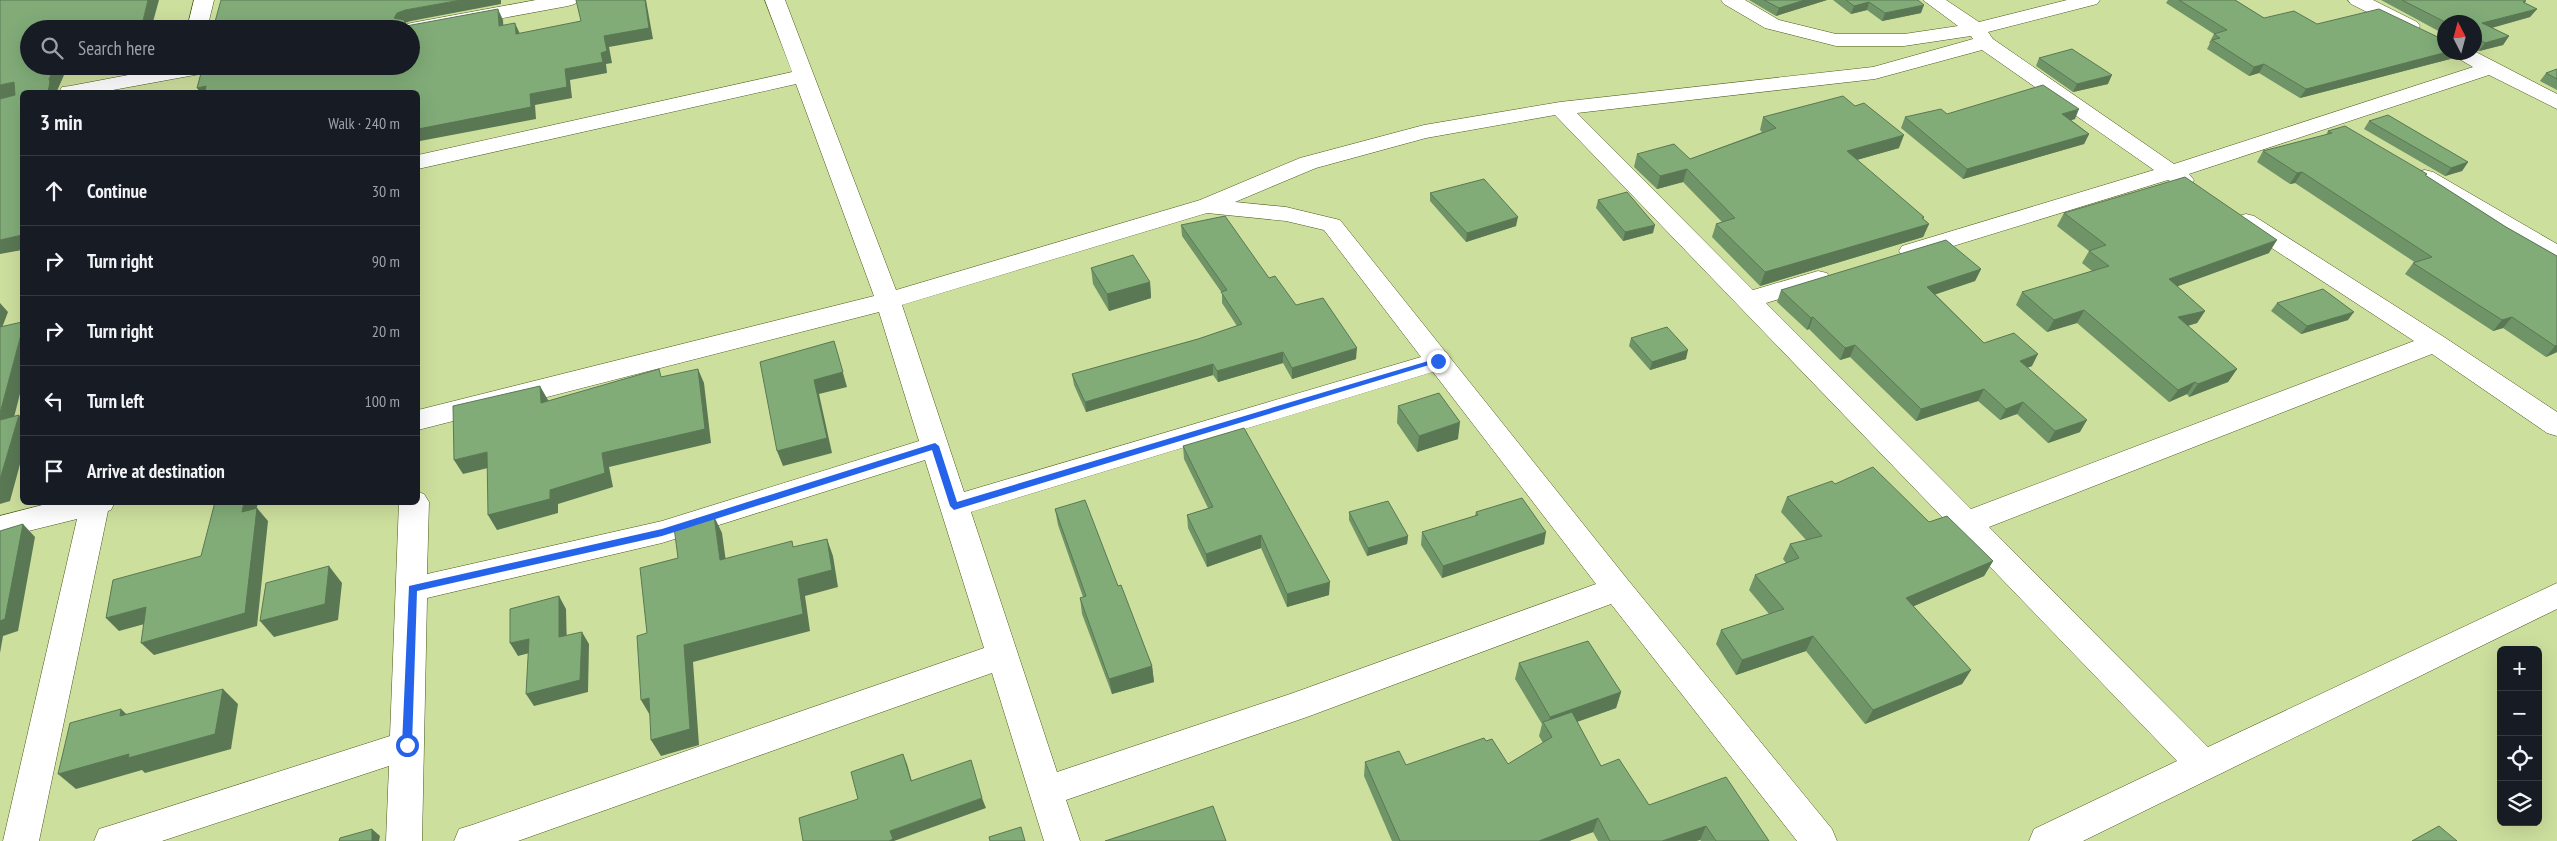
<!DOCTYPE html>
<html lang="en">
<head>
<meta charset="utf-8">
<style>
	:root { --surface:#171b24; --page:#20242c; --text:#f1f3f6; --muted:#9ea1a6; --line:#363941 }
	body { margin:0; font-family:"PT Sans Narrow",sans-serif; background:var(--page); color:var(--text) }
	.controls { position:absolute; right:15px; bottom:15px; display:grid; overflow:hidden; border-radius:8px; box-shadow:0 5px 20px #0002 }
	.controls button { width:45px; height:45px; display:grid; place-items:center; padding:0; border:0; border-bottom:1px solid var(--line); background:var(--surface); color:var(--text); font:25px sans-serif }
	.compass { position:absolute; left:2437px; top:15px; width:45px; height:45px; border-radius:50%; background:var(--surface); box-shadow:0 5px 20px #0002; rotate:354deg }
	.stop { position:absolute; width:15px; height:15px; margin:-11px; border:4px solid #2563eb; border-radius:50%; background:#fff }
	.stop.end { background:#2563eb; border-color:#fff; box-shadow:0 1px 5px #0008 }
	.list { margin:0; padding:0; list-style:none }
	h2 { display:flex; justify-content:space-between; align-items:center; height:65px; margin:0; padding:0 20px; font-size:21px }
	h2 small { font-size:16px; font-weight:400; color:var(--muted) }
	.list li { display:grid; grid-template-columns:32px 1fr auto; gap:15px; align-items:center; box-sizing:border-box; height:70px; padding:0 20px; border-top:1px solid var(--line) }
	.list b { display:block; font-size:19px; white-space:nowrap }
	.list em { font-size:16px; font-style:normal; color:var(--muted) }
	.icon { flex:none; width:28px; height:28px; fill:none; stroke:currentColor; stroke-width:2; stroke-linecap:round; stroke-linejoin:round }
	.map { position:relative; flex:none; width:2557px; height:841px; overflow:hidden }
	.search { position:absolute; background:var(--surface); box-shadow:0 5px 20px #0002; left:20px; top:20px; width:400px; height:55px; display:flex; align-items:center; gap:12px; box-sizing:border-box; padding:0 18px; border-radius:28px; color:var(--muted); font-size:19px }
	.panel { position:absolute; background:var(--surface); box-shadow:0 5px 20px #0002; left:20px; top:90px; width:400px; height:415px; border-radius:8px }
	.map>svg:first-child { display:block }
	.lines { fill:none; stroke-linecap:round; stroke-linejoin:round }
	.street-casing { stroke:#4b5819; stroke-width:1 }
	.street { fill:#fff; fill-rule:evenodd }
	.wall { fill:#6f9467 }
	.shaded-wall { fill:#5a7854 }
	.building { fill:#81ac78; stroke:#5a7854 }
	.route { fill:#2563eb }
</style>
</head>
<body>
<div class="map">
<svg width="2557" height="841" viewBox="0 0 2557 841">
	<rect width="100%" height="100%" fill="#cddf9d"/>
	<g class="lines">
		<g class="street-casing">
			<path id="street" d="M194 0H214L207 29H187Z
				M536 0H578L575 4 568 6 411 35V29H401L404 25 411 23Z
				M765 0H785L896 290 1200 200 1300 158 1424 125 1560 102 1873 67 1973 39 1971 36 1904 46H1836L1765 28 1724 4 1721 0H1745L1779 20 1836 34H1904L1958 26 1923 0H1946L1979 22 2067 0H2100L2097 4 1988 32 1993 39 2174 164 2473 67 2454 56 2451 52 2474 51 2557 94V109L2489 75 2189 174 2194 180 2191 185 2183 187 2168 180 1911 259 1902 256 1899 251 1902 246 2154 170 1982 50 1875 79 1577 113 1753 290 1818 271 1827 273 1830 279 1827 285 1766 303 1971 509 2414 341 2238 226 2234 221 2238 216 2246 214 2254 216 2444 337 2557 412V436L2547 433 2432 354 1989 527 2208 747 2557 583V609L2083 841H2029L2034 829 2177 761 1555 115 1426 138 1316 168 1235 202 1286 207 1340 220 1628 580 1832 829 1837 841H1797L1611 604 1307 717 1066 800 1080 841H1044L992 673 518 841H454L459 829 472 825 984 648 925 460 662 543 427 598 422 841H386L389 766 162 841H94L99 829 112 825 390 736 399 502H418V492L424 494 429 502 427 574 662 521 919 441 879 312 418 430V410L874 296 796 84 418 169V155L792 72ZM1207 213 1286 221 1324 230 1421 357 964 492 902 305ZM1433 372 1596 584 1293 693 1057 772 971 512Z
				M2348 0H2373L2417 22 2420 26 2417 30H2403L2351 4Z
				M176 66H221L218 70 211 72 102 92H59L62 87 70 86Z
				M2425 170 2433 172 2557 244V263L2548 260 2417 182 2414 177 2417 172Z
				M54 502H115L111 510 108 511 39 841H3L77 519 0 538V516Z"/>
		</g>
		<use href="#street" class="street"/>
	</g>
	<path class="wall" d="M1749 0H1827L1776 16Z
		M1833 0H1918L1921 13 1882 21 1867 10 1851 14Z
		M2168 0H2235L2264 18 2317 24 2454 58 2300 98 2259 73 2249 76 2207 49 2210 43H2209L2214 34 2166 3Z
		M2381 0H2524L2525 3 2537 9 2530 17 2492 28 2509 36 2503 45 2479 51 2474 49V22H2444V34Z
		M2039 58 2108 84 2073 92 2036 66Z
		M2557 69V90L2540 81 2546 73Z
		M1947 114 2075 119 2071 120 2089 134 2084 144 1963 179 1901 128 1905 117Z
		M1763 117 1899 148 1857 160 1929 224 1923 237 1760 286 1712 237 1716 224 1722 222 1683 182 1657 189 1634 167 1637 154 1690 159 1762 132 1760 130Z
		M2369 121 2468 162 2462 171 2445 176 2364 129Z
		M2328 131 2426 176 2506 227 2557 256V352L2546 357 2503 328 2493 331 2405 274 2413 263H2416L2295 183 2290 184 2257 162 2263 151 2326 135Z
		M1430 193 1516 226 1466 242 1430 201Z
		M1598 200 1653 233 1623 241 1596 208Z
		M2064 213 2269 253 2177 286 2205 311 2197 323 2188 326 2237 369 2228 382 2189 397 2187 394 2169 402 2077 323 2047 332 2016 305 2022 292 2092 271 2082 263 2089 251 2057 226Z
		M1181 225 1269 278 1296 305 1356 359 1292 379 1283 363 1218 382 1213 375 1086 412 1074 385 1072 374 1198 339 1237 326 1222 303V293L1182 236Z
		M1091 268 1150 282 1151 298 1109 311 1093 284Z
		M1981 269 1975 281 1935 294 1984 343 2032 366 2027 368 2080 432 2048 443 2017 414 2000 420 1978 401 1916 421 1850 357 1840 360 1809 329 1807 330 1777 302 1781 290Z
		M2277 303 2348 320 2301 334 2271 311Z
		M1631 338 1686 359 1650 370 1629 346Z
		M1398 406 1458 439 1417 452 1397 423Z
		M1183 446 1329 595 1287 607 1261 548 1207 567 1188 528 1187 515 1208 508 1184 459Z
		M1835 484 1929 522 1993 561 1984 576 1913 606 1971 670 1962 684 1865 724 1806 651 1736 675 1716 644 1721 630 1769 614 1749 590 1755 575 1786 563 1783 559 1790 544 1806 540 1781 512 1787 497Z
		M1055 509 1118 586 1152 666 1154 682 1112 694 1082 614 1080 598 1083 597 1058 525Z
		M1349 512 1408 536 1407 544 1367 556 1349 520Z
		M1476 512 1544 544 1442 578 1421 545 1422 532 1475 516Z
		M1519 663 1621 692 1616 708 1577 722 1601 766 1649 805 1769 841H1701L1700 840 1696 841H1598L1593 832 1569 841H1392L1364 776 1365 762 1406 765 1486 741 1508 764 1543 743 1539 736 1542 724 1515 679Z"/>
	<path class="shaded-wall" d="M148 0H159L151 29H141Z
		M461 0H501V4L411 21 405 23 408 29 394 18 397 13 405 10Z
		M645 0H646L653 39 609 47 612 63 606 64 607 73 570 80 572 98 535 105 536 119 420 141V144L418 145V129L530 94 565 69 601 53 604 36Z
		M1805 0H1827L1776 16 1779 8Z
		M1869 2 1867 10 1851 14 1854 6Z
		M1924 5 1921 13 1882 21 1885 13Z
		M498 9 503 20 504 37 499 26Z
		M2537 9 2530 17 2476 32 2482 23Z
		M515 23 520 34H516Z
		M2509 36 2503 45 2479 51 2485 43Z
		M2447 52H2458L2454 58 2300 98 2306 89Z
		M2264 64 2259 73 2249 76 2254 67Z
		M55 66H115L64 75 57 91 58 92H48L49 79Z
		M2112 75 2108 84 2073 92 2077 84Z
		M14 82 22 94 0 99V85Z
		M206 86 210 92H200L197 88Z
		M2079 109 2075 119 2057 124 2062 114Z
		M2089 134 2084 144 1963 179 1967 169Z
		M1904 135 1899 148 1842 164 1847 151Z
		M2468 162 2462 171 2445 176 2451 168Z
		M1687 169 1683 182 1657 189 1660 176Z
		M2302 172 2295 183 2290 184 2297 173Z
		M1518 217 1516 226 1466 242 1467 233Z
		M1924 217 1920 226 1929 224 1923 237 1760 286 1765 272Z
		M1655 225 1653 233 1623 241 1625 232Z
		M22 235V250L0 254V240Z
		M2277 240 2269 253 2162 292 2169 279Z
		M1981 269 1975 281 1922 299 1927 287Z
		M1150 282 1151 298 1109 311 1107 294Z
		M0 303 8 312 0 333Z
		M2084 310 2077 323 2047 332 2054 320Z
		M2205 311 2197 323 2170 330 2178 317Z
		M2354 312 2348 320 2301 334 2307 326Z
		M1813 317 1809 329 1807 330 1811 318Z
		M2512 317 2503 328 2493 331 2502 320Z
		M22 331V386L10 433 0 422V413Z
		M834 341 847 387 819 394 832 453 783 466 777 451Z
		M1855 345 1850 357 1840 360 1845 348Z
		M2557 345V352L2546 357 2555 346Z
		M1357 348 1356 359 1292 379V368Z
		M1688 350 1686 359 1650 370 1652 362Z
		M1283 352V363L1218 382 1217 371Z
		M2038 354 2032 366 2013 373 2020 361Z
		M1213 364V375L1086 412 1085 402Z
		M698 369 704 383 711 443 609 467 613 487 558 504V513L497 530 488 515 550 490 602 453Z
		M2237 369 2228 382 2189 397 2198 384Z
		M2195 382 2187 394 2169 402 2178 390Z
		M540 386 548 400 549 417 541 403Z
		M1984 389 1978 401 1916 421 1921 409Z
		M2023 402 2017 414 2000 420 2006 409Z
		M19 415 22 419V457L10 501 0 504V479Z
		M2087 420 2080 432 2048 443 2055 431Z
		M1460 422 1458 439 1417 452 1419 436Z
		M487 452 496 466 463 474 454 460Z
		M244 502H258L253 525 242 512Z
		M257 508 268 521 257 626 154 655 141 643Z
		M714 516 722 533 728 576 720 560Z
		M23 524 35 537 18 631 3 636 0 653V621Z
		M1546 532 1544 544 1442 578 1443 566Z
		M1261 535V548L1207 567 1206 554Z
		M1408 536 1407 544 1367 556 1368 548Z
		M827 539 833 556 838 587 805 596 810 631 693 662 699 745 661 756 651 740 684 645 798 579Z
		M1993 561 1984 576 1898 613 1906 598Z
		M329 566 342 583 338 620 274 637 260 621Z
		M1330 582 1329 595 1287 607V594Z
		M559 596 566 609 567 650 559 637Z
		M146 607 159 620 119 631 106 618Z
		M582 632 589 644 588 692 534 706 526 694Z
		M1813 636 1806 651 1736 675 1742 660Z
		M529 639 537 651 518 656 510 643Z
		M1152 666 1154 682 1112 694 1109 679Z
		M1971 670 1962 684 1865 724 1873 710Z
		M223 689 238 704 231 749 145 773 142 770 76 789 58 774Z
		M1621 692 1616 708 1548 732 1547 730 1550 717Z
		M649 698 651 717 641 700Z
		M121 709 138 725 120 716Z
		M903 754 907 764 915 792 911 781Z
		M982 798 986 808 894 841H889L890 831Z
		M1598 818 1593 832 1569 841H1539Z
		M1706 826 1700 840 1696 841H1662Z
		M372 829 380 836 379 841H372Z"/>
	<path class="building" d="M0 0H148L141 29H29V66H55L49 79 50 82 48 92H22V235L0 240V99L15 95 14 82 0 85Z
		M221 0H461L405 10 397 13 394 18 404 20 406 26 498 9 499 26 515 23 516 34 581 21 576 0H645L649 28 604 36 607 51 601 53 603 62 565 69 567 87 530 94 531 107 418 129V92H205L206 86 197 88 203 66H411V29H213Z
		M1764 0H1805L1779 8Z
		M1846 0H1918L1924 5 1885 13 1869 2 1854 6Z
		M2179 0H2235L2264 18 2294 11 2317 24 2379 9 2444 40V52H2447L2306 89 2264 64 2254 67 2212 40 2220 38 2214 34 2227 30Z
		M2402 0H2524L2526 1 2523 2 2537 9 2482 23 2509 36 2485 43 2480 40H2474V22H2445Z
		M2072 49 2112 75 2077 84 2039 58Z
		M2557 69V79L2546 73Z
		M2043 85 2079 109 2062 114 2089 134 1967 169 1905 117 1941 109 1947 114Z
		M1843 96 1855 106 1864 103 1904 135 1847 151 1924 217 1922 218 1929 224 1765 272 1716 224 1735 218 1687 169 1660 176 1637 154 1674 144 1690 159 1776 128 1763 117Z
		M2388 115 2468 162 2451 168 2369 121Z
		M2345 126 2427 174 2425 175 2506 227 2557 256V345L2555 346 2512 317 2502 320 2413 263 2432 257 2302 172 2297 173 2263 151 2332 133 2328 131Z
		M2185 177 2277 240 2169 279 2205 311 2178 317 2237 369 2198 384 2195 382 2178 390 2084 310 2054 320 2022 292 2109 266 2089 251 2106 245 2064 213Z
		M1484 179 1518 217 1467 233 1430 193Z
		M1627 192 1655 225 1625 232 1598 200Z
		M1225 216 1269 278 1275 276 1296 305 1323 298 1357 348 1292 368 1283 352 1217 371 1213 364 1085 402 1072 374 1198 339 1242 324 1221 292 1227 290 1181 225Z
		M1946 240 1981 269 1927 287 1984 343 2014 333 2038 354 2020 361 2087 420 2055 431 2023 402 2006 409 1984 389 1921 409 1855 345 1845 348 1813 317 1811 318 1781 290Z
		M1133 255 1150 282 1107 294 1091 268Z
		M2323 289 2354 312 2307 326 2277 303Z
		M22 322V331L0 413V327Z
		M1667 327 1688 350 1652 362 1631 338Z
		M834 341 843 372 814 380 827 438 777 451 760 362Z
		M659 369 661 377 698 369 705 429 602 453 605 473 550 490V499L488 515 487 452 454 460 453 406 540 386 541 403Z
		M1439 393 1460 422 1419 436 1398 406Z
		M19 415 0 479V420Z
		M1244 428 1330 582 1287 594 1261 535 1206 554 1187 515 1213 507 1183 446Z
		M1873 467 1929 522 1947 516 1993 561 1906 598 1971 670 1873 710 1813 636 1742 660 1721 630 1784 609 1755 575 1799 558 1790 544 1822 536 1787 497 1832 481 1835 484Z
		M1522 498 1546 532 1443 566 1422 532 1478 515 1476 512Z
		M1085 500 1118 586 1121 585 1152 666 1109 679 1080 598 1086 596 1055 509Z
		M1388 501 1408 536 1368 548 1349 512Z
		M215 502H244L242 512 257 508 245 613 141 643 146 607 106 618 113 580 201 556Z
		M714 516 720 560 792 541 793 547 827 539 832 570 798 579 803 614 684 645 690 729 651 740 649 698 641 700 637 636 647 633 640 568 678 558 674 527Z
		M23 524 5 619 0 621V531Z
		M329 566 325 604 260 621 266 583Z
		M559 596V637L582 632 580 680 526 694 529 639 510 643V609Z
		M1588 641 1621 692 1550 717 1519 663Z
		M223 689 215 734 128 758 129 754 58 774 70 723 121 709 120 716Z
		M1572 712 1601 766 1619 759 1649 805 1726 777 1769 841H1716L1706 826 1662 841H1610L1598 818 1539 841H1400L1365 762 1399 751 1406 765 1484 738 1486 741 1492 739 1508 764 1552 737 1543 722Z
		M903 754 911 781 971 760 982 798 890 831 893 839 889 841H803L799 818 858 799 851 772Z
		M1213 806 1226 841H1105Z
		M2439 826 2457 841H2412Z
		M1021 827 1025 841H990L989 837Z
		M372 829V841H339L340 838Z"/>
	<path class="route" d="M1435 359 1442 361 954 510 950 506 932 450 662 536 417 591 412 745 407 749 402 745 409 586 662 529 935 443 939 446 957 502Z"/>
</svg>
<div class="controls">
<button>+</button>
<button>−</button>
<button><svg class="icon" aria-label="locate" viewBox="0 0 24 24"><circle cx="12" cy="12" r="6"/><path d="M12 2v4M12 18v4M2 12h4M18 12h4"/></svg></button>
<button><svg class="icon" aria-label="layers" viewBox="0 0 24 24"><path d="M12 4l9 5-9 5-9-5zM3 14l9 5 9-5"/></svg></button>
</div>
<svg class="compass" viewBox="-18 -18 36 36"><path d="M0-13l5 13h-10z" fill="#e53935"/><path d="M0 13l5-13h-10z" fill="#9ea1a6"/></svg>
<div class="stop" style="left:407px;top:745px"></div>
<div class="stop end" style="left:1438px;top:361px"></div>
<div class="search"><svg class="icon" aria-label="search" viewBox="0 0 24 24"><circle cx="10" cy="10" r="6"/><path d="M15 15l6 6"/></svg>Search here</div>
<section class="panel">
<h2>3 min<small>Walk · 240 m</small></h2>
<ul class="list">
<li><svg class="icon" aria-label="ahead" viewBox="0 0 24 24"><path d="M12 20V5M6 11l6-6 6 6"/></svg><div><b>Continue</b></div><em>30 m</em></li>
<li><svg class="icon" aria-label="right" viewBox="0 0 24 24"><path d="M7 20v-9h11M14 6l5 5-5 5"/></svg><div><b>Turn right</b></div><em>90 m</em></li>
<li><svg class="icon" aria-label="right" viewBox="0 0 24 24"><path d="M7 20v-9h11M14 6l5 5-5 5"/></svg><div><b>Turn right</b></div><em>20 m</em></li>
<li><svg class="icon" aria-label="left" viewBox="0 0 24 24"><path d="M17 20v-9H6M10 6l-5 5 5 5"/></svg><div><b>Turn left</b></div><em>100 m</em></li>
<li><svg class="icon" aria-label="arrive" viewBox="0 0 24 24"><path d="M6 21V4h12l-3 4 3 4H6"/></svg><div><b>Arrive at destination</b></div></li>
</ul>
</section>
</div>
</body>
</html>
